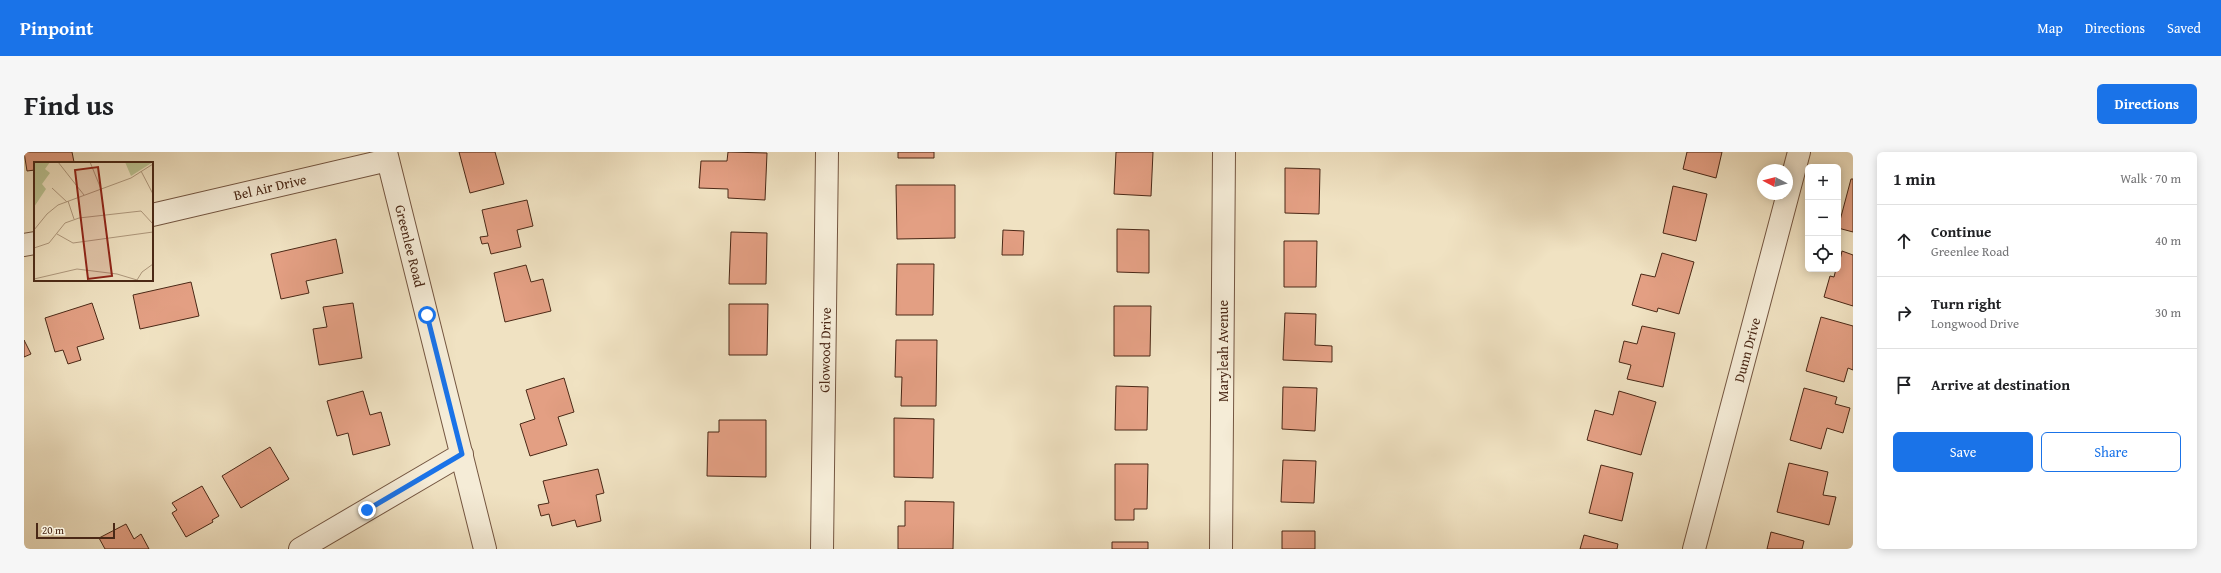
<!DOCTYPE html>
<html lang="en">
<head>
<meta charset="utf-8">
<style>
	:root { --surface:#fff; --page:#f6f6f6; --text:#202124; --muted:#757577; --line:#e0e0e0; --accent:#1a73e8 }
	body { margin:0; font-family:"Gentium Book Plus",serif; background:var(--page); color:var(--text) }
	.controls { position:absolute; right:12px; top:12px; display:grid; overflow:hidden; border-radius:6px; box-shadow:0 2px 10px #0003 }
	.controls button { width:36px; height:36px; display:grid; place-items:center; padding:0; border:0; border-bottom:1px solid var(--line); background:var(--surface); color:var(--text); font:20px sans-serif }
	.compass { position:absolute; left:1733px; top:12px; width:36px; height:36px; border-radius:50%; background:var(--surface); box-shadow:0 2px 10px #0003; rotate:277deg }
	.scale { position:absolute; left:12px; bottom:10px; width:79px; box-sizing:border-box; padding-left:4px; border:2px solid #4a2816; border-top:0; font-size:11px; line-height:14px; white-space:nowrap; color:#4a2816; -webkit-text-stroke:3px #f5ecd7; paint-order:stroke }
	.stop { position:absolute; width:12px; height:12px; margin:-9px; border:3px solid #1a73e8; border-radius:50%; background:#fff }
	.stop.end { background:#1a73e8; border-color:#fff; box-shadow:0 1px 4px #0008 }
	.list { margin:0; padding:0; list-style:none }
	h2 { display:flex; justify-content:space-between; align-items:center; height:52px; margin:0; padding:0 16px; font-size:17px }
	h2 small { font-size:13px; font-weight:400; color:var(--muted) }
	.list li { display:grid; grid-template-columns:26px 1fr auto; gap:12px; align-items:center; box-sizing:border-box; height:72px; padding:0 16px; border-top:1px solid var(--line) }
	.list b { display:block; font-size:15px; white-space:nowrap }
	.list p { margin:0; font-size:13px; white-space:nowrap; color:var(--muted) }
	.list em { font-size:13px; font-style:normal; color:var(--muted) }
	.actions { display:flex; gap:8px; padding:12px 16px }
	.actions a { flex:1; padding:9px 0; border:1px solid var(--accent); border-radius:6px; text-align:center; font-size:14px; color:var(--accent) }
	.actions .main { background:var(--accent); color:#fff }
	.icon { flex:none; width:22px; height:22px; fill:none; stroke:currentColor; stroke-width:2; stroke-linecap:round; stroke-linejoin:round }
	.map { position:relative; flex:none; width:1829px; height:397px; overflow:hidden; border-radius:6px }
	header { display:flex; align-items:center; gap:24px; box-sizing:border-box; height:56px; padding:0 20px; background:var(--accent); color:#fff }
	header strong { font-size:19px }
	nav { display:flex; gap:22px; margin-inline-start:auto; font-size:14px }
	.intro { display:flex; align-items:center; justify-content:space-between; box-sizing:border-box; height:96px; padding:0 24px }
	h1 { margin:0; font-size:28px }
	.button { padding:10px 18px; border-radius:6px; background:var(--accent); color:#fff; font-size:14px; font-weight:700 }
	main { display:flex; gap:24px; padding:0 24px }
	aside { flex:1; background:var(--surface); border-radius:6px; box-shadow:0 2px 10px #0003 }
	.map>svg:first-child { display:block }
	.building { fill:#e39f83; stroke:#4a2816 }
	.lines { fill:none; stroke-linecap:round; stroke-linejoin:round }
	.minor-casing { stroke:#745641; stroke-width:24 }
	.minor { stroke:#f5ecd7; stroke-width:22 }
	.route { stroke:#1a73e8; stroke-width:5 }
	.labels { text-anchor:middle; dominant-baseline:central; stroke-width:4; stroke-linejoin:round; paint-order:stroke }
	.street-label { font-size:14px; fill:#4a2816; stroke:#f5ecd7 }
	.inset-road { fill:none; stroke:#ae987d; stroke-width:1 }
	.view { fill:#8f2418; fill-opacity:0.15; stroke:#8f2418; stroke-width:2 }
	.inset-edge { fill:none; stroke:#4a2816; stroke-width:2 }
</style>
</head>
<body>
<header>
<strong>Pinpoint</strong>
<nav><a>Map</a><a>Directions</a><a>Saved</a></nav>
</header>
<div class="intro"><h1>Find us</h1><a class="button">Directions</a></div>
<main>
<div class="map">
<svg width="1829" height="397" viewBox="0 0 1829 397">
	<rect width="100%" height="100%" fill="#f0e2c2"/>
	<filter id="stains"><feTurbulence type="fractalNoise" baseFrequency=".005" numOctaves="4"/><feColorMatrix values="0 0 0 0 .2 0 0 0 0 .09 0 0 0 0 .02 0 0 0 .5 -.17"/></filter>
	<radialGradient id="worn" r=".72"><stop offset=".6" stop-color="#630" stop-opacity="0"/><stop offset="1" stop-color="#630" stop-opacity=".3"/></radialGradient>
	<path class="building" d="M0 0H48L50 10 11 11V18L3 19Z
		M435 0H471L480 32 446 41Z
		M704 0 743 1 741 48 704 46V37L675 36 677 9H703Z
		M874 0H910V6H874Z
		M1092 0H1129L1127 44 1090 42Z
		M1663 0H1698L1692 26 1659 17Z
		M1261 16 1296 17 1295 62 1261 61Z
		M1827 27H1829V80L1814 76Z
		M872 33H931V86L873 87Z
		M1649 34 1683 42 1672 89 1639 81Z
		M503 48 509 74 493 78 497 95 467 102 464 91 458 92 456 85 464 84 458 58Z
		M1093 77 1125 78V121L1093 120Z
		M979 78 1000 79 999 103H978Z
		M707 80 743 81 742 132H705Z
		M312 87 319 121 282 129 285 141 257 147 247 102Z
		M1260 89H1293L1292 135H1260Z
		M1818 99 1829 103V154L1800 145 1806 124 1810 125 1812 117H1814Z
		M1638 101 1670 110 1655 162 1634 156 1633 160 1608 153 1617 122 1631 125Z
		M873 112H910L909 163H872Z
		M502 113 507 130 519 127 527 159 481 170 470 121Z
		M167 130 175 164 116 177 109 143Z
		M68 151 80 187 53 195 57 208 44 212 39 198 31 200 21 166Z
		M329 151 338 206 295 213 289 177 303 175 299 155Z
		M705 152H744L743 203H705Z
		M1090 154H1127L1126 204H1090Z
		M1261 161 1292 162 1291 193 1308 194V210L1259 208Z
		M1797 165 1829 174V218L1824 216 1820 230 1782 219Z
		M1618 174 1651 181 1639 235 1603 227 1607 213 1595 210 1600 189 1613 192Z
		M0 188 7 202 0 205Z
		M872 188H913L912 254H877L878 225H871Z
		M540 226 550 260 534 265 543 293 506 304 496 272 511 267 502 238Z
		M1092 234 1124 235 1123 278H1091Z
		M1259 235 1293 236 1291 279 1258 277Z
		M1780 236 1813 245 1811 252 1826 256 1819 281 1803 276 1797 297 1766 288Z
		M339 239 346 263 357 260 366 293 329 303 324 281 313 284 303 249Z
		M1595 239 1632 250 1617 303 1563 288 1571 258 1589 263Z
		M870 266 910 267 909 326 870 325Z
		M695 268H742V325L683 324 684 280H695Z
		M246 295 265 327 217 356 198 324Z
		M1259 308 1292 309 1290 351 1257 350Z
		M1765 311 1804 320 1799 343 1812 345 1805 373 1753 360Z
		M1091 312H1124L1123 357H1110V368H1091Z
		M1577 313 1609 321 1598 369 1565 361Z
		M574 317 580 341 572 343 577 369 553 375 551 368 528 374 525 362 517 364 514 353 525 351 519 329Z
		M178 334 195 364 188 368 189 370 162 385 148 361 153 358 148 351Z
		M881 349 930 350 929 397H874V374H881Z
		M102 372 110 387 117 382 125 397H81L75 386Z
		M1258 379H1291V397H1258Z
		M1747 380 1780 389 1778 397H1743Z
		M1560 383 1594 392 1593 397H1556Z
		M1088 390H1124V397H1088Z"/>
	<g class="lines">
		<g class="minor-casing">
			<path id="minor" d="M362 0 461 397
				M128 63 364 8
				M0 93 11 91
				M276 397 438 302
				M798 397 803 0
				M1197 397 1200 0
				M1670 397 1775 0"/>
		</g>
		<use href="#minor" class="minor"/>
	</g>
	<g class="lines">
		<path class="route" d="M343 358 438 302 403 163"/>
	</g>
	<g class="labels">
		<g class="street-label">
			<text transform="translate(246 35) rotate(-13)">Bel Air Drive</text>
			<text transform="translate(386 94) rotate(76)">Greenlee Road</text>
			<text transform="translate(801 198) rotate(-89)">Glowood Drive</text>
			<text transform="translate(1723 198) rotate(-75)">Dunn Drive</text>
			<text transform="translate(1199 199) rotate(-90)">Maryleah Avenue</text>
		</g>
	</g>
	<g transform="translate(10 10)">
		<rect width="119" height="119" fill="#f0e2c2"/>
		<path d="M0 0H16L11 7 16 11 8 22 12 27 0 45ZM91 0H119L97 14Z" fill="#bbc392"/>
		<path class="inset-road" d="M24 0 50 33M56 0 67 27M107 9 119 32M18 26 33 40M34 39 40 57M0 68 13 52 24 43 97 16 119 2M23 72 39 81 119 70M0 86 15 81 31 61 45 56 107 49 119 62M0 117 43 107 83 112 103 118M103 118 108 110 119 102"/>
		<path class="view" d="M64 5 78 114 54 117 41 8Z"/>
		<rect width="119" height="119" class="inset-edge"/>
	</g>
	<rect width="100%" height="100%" filter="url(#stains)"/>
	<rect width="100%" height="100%" fill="url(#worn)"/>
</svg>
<div class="controls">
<button>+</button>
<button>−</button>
<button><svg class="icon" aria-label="locate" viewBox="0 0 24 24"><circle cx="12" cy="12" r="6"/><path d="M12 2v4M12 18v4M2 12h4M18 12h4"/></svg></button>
</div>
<svg class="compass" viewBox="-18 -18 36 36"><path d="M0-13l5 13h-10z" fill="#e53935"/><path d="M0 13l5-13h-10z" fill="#757577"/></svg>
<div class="scale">20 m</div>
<div class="stop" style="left:403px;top:163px"></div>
<div class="stop end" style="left:343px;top:358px"></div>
</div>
<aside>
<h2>1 min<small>Walk · 70 m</small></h2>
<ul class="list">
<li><svg class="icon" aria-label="ahead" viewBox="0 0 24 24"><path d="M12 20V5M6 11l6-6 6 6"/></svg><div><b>Continue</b><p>Greenlee Road</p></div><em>40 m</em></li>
<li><svg class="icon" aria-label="right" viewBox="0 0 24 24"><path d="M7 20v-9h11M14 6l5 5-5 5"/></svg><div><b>Turn right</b><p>Longwood Drive</p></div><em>30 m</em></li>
<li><svg class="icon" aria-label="arrive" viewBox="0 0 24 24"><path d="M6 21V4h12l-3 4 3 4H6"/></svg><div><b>Arrive at destination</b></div></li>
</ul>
<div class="actions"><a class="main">Save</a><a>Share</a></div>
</aside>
</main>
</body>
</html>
